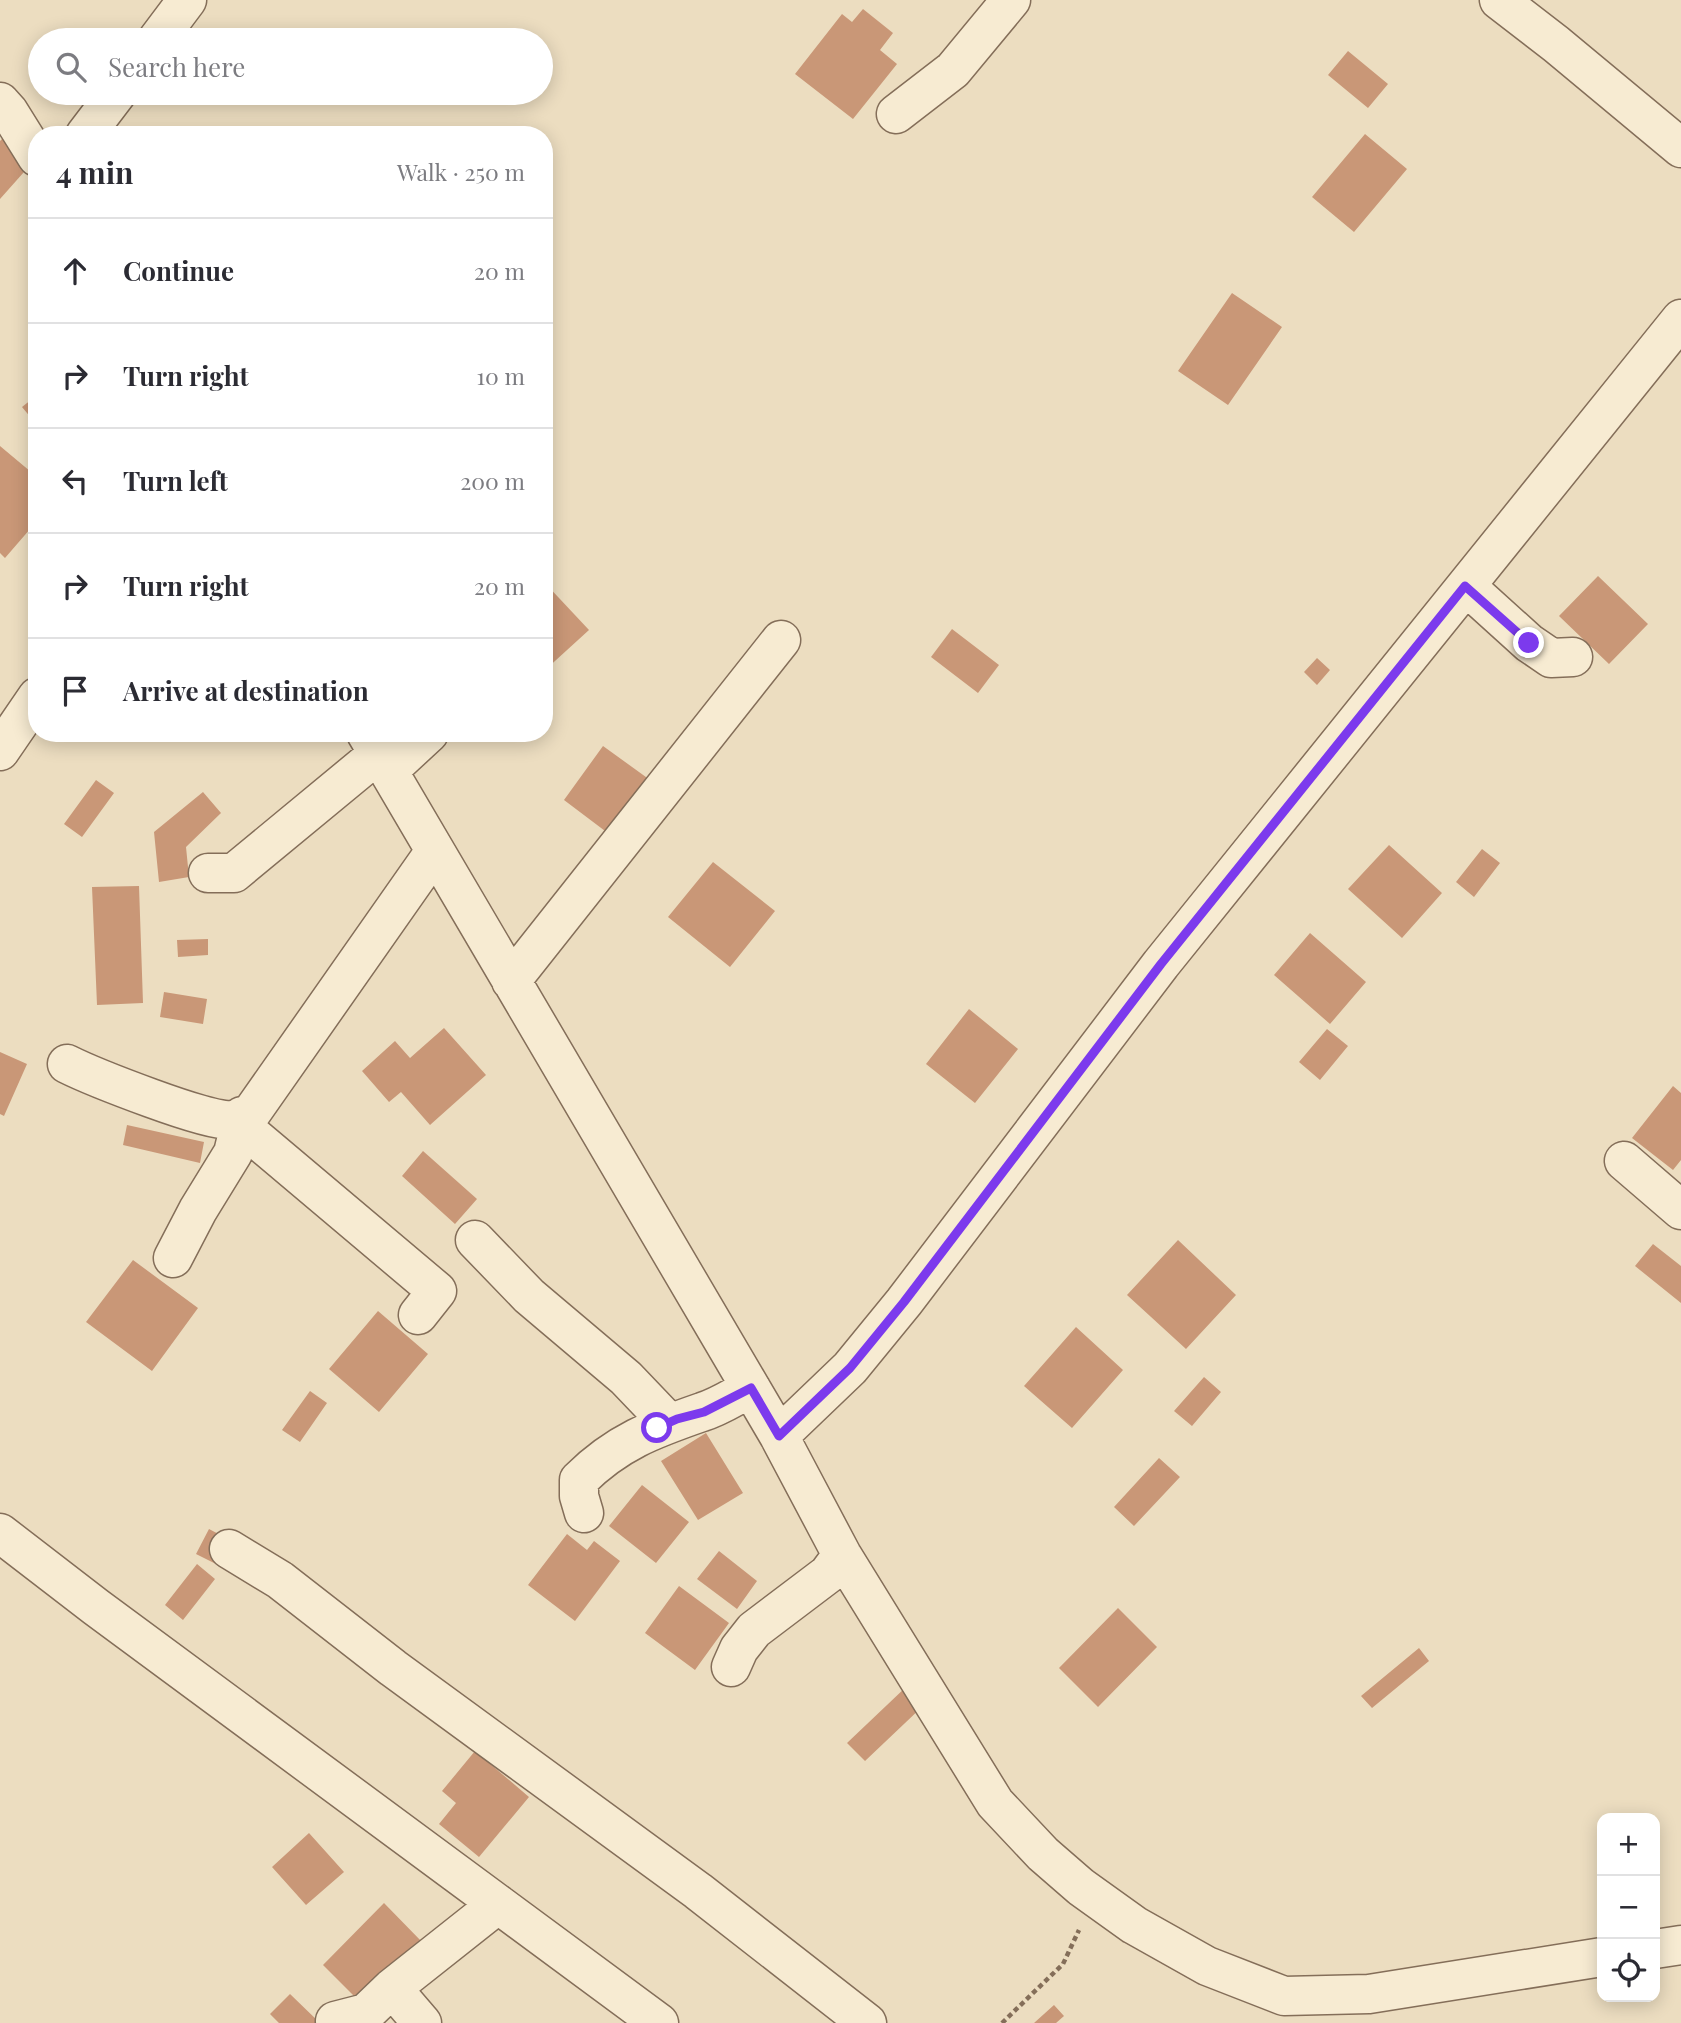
<!DOCTYPE html>
<html lang="en">
<head>
<meta charset="utf-8">
<style>
	:root { --surface:#fff; --page:#f2f2f3; --text:#2b2b33; --muted:#7c7c81; --line:#e1e1e2 }
	body { margin:0; font-family:"Playfair Display",serif; background:var(--page); color:var(--text) }
	.controls { position:absolute; right:21px; bottom:21px; display:grid; overflow:hidden; border-radius:14px; box-shadow:0 4px 18px #0003 }
	.controls button { width:63px; height:63px; display:grid; place-items:center; padding:0; border:0; border-bottom:2px solid var(--line); background:var(--surface); color:var(--text); font:35px sans-serif }
	.stop { position:absolute; width:21px; height:21px; margin:-16px; border:5px solid #7c3aed; border-radius:50%; background:#fff }
	.stop.end { background:#7c3aed; border-color:#fff; box-shadow:0 2px 7px #0008 }
	.list { margin:0; padding:0; list-style:none }
	h2 { display:flex; justify-content:space-between; align-items:center; height:91px; margin:0; padding:0 28px; font-size:30px }
	h2 small { font-size:23px; font-weight:400; color:var(--muted) }
	.list li { display:grid; grid-template-columns:46px 1fr auto; gap:21px; align-items:center; box-sizing:border-box; height:105px; padding:0 28px; border-top:2px solid var(--line) }
	.list b { display:block; font-size:26px; white-space:nowrap }
	.list em { font-size:23px; font-style:normal; color:var(--muted) }
	.icon { flex:none; width:38px; height:38px; fill:none; stroke:currentColor; stroke-width:2; stroke-linecap:round; stroke-linejoin:round }
	.map { position:relative; flex:none; width:1681px; height:2023px; overflow:hidden }
	.search { position:absolute; background:var(--surface); box-shadow:0 4px 18px #0003; left:28px; top:28px; width:525px; height:77px; display:flex; align-items:center; gap:18px; box-sizing:border-box; padding:0 24px; border-radius:38px; color:var(--muted); font-size:26px }
	.panel { position:absolute; background:var(--surface); box-shadow:0 4px 18px #0003; left:28px; top:126px; width:525px; height:616px; border-radius:28px }
	.map>svg:first-child { display:block }
	.building { fill:#c99777 }
	.lines { fill:none; stroke-linecap:round; stroke-linejoin:round }
	.minor-casing { stroke:#846e59; stroke-width:41 }
	.path { stroke:#846e59; stroke-width:4.5; stroke-dasharray:5 3.5; stroke-linecap:butt }
	.minor { stroke:#f7ebd2; stroke-width:38 }
	.route { stroke:#7c3aed; stroke-width:9 }
</style>
</head>
<body>
<div class="map">
<svg width="1681" height="2023" viewBox="0 0 1681 2023">
	<rect width="100%" height="100%" fill="#ecddc0"/>
	<path class="building" d="M863 9 893 33 880 50 897 64 853 119 795 74 842 14 852 22Z
		M1348 51 1388 84 1368 108 1328 75Z
		M1365 134 1407 169 1354 232 1312 197Z
		M4 137 32 163 0 199V141Z
		M1232 293 1282 327 1228 405 1178 371Z
		M37 395V425L22 407Z
		M0 446 37 477V521L5 558 0 553Z
		M1598 576 1648 624 1609 664 1559 616Z
		M544 582 589 630 544 671Z
		M952 629 999 665 978 693 931 657Z
		M1317 658 1330 670 1317 685 1304 672Z
		M603 746 657 785 617 840 564 800Z
		M96 780 114 793 82 837 64 824Z
		M203 792 221 813 186 847 189 877 159 882 154 832Z
		M1389 845 1442 893 1402 938 1348 889Z
		M1482 849 1500 863 1474 897 1456 882Z
		M713 862 775 911 730 967 668 917Z
		M139 886 143 1003 97 1005 92 887Z
		M1310 933 1366 982 1330 1024 1274 975Z
		M208 939V955L178 957 177 940Z
		M164 992 207 999 203 1024 160 1017Z
		M969 1009 1018 1049 975 1103 926 1064Z
		M444 1028 486 1075 430 1125 401 1092 389 1102 362 1071 395 1041 410 1058Z
		M1327 1029 1348 1046 1320 1080 1299 1062Z
		M0 1052 27 1064 4 1116 0 1114Z
		M1673 1086 1681 1093V1160L1673 1170 1632 1138Z
		M127 1125 204 1142 200 1163 123 1145Z
		M423 1151 477 1199 455 1224 402 1176Z
		M1178 1240 1236 1295 1186 1349 1127 1295Z
		M1653 1244 1681 1266V1303L1635 1266Z
		M133 1260 198 1308 152 1371 86 1322Z
		M378 1311 428 1354 379 1412 329 1369Z
		M1076 1327 1123 1370 1072 1428 1024 1386Z
		M1204 1377 1221 1392 1192 1426 1174 1411Z
		M310 1391 327 1403 300 1442 282 1430Z
		M706 1433 743 1493 698 1520 661 1461Z
		M1159 1458 1180 1477 1134 1526 1114 1507Z
		M642 1485 689 1522 656 1563 609 1526Z
		M209 1529 228 1539 216 1564 196 1554Z
		M567 1534 587 1550 594 1541 620 1561 575 1621 528 1585Z
		M719 1551 757 1581 737 1609 697 1579Z
		M197 1564 215 1579 183 1620 165 1605Z
		M679 1586 729 1623 695 1670 645 1633Z
		M1118 1608 1157 1647 1098 1707 1059 1668Z
		M1419 1648 1429 1661 1372 1708 1361 1696Z
		M907 1686 924 1705 865 1761 847 1743Z
		M475 1751 529 1797 479 1857 439 1824 456 1803 442 1791Z
		M309 1833 344 1872 306 1905 272 1867Z
		M384 1903 423 1943 362 2004 323 1965Z
		M290 1994 320 2023H279L270 2014Z
		M1054 2005 1064 2016 1056 2023H1034Z"/>
	<g class="lines">
		<g class="minor-casing">
			<path id="minor" d="M1499 0 1556 44 1681 148
				M157 40 187 0
				M0 102 9 112 37 157
				M896 114 953 70 1011 0
				M85 135 117 93
				M1466 586 1529 643 1551 658 1573 657
				M366 733 779 1436 842 1555 995 1803 1043 1854 1081 1887 1134 1925 1207 1966 1284 1996 1369 1994 1602 1957
				M0 751 37 697
				M388 771 429 733
				M208 873H234L378 754
				M511 981 781 640
				M67 1064C91 1076 211 1124 232 1120 239 1119 246 1115 252 1112L435 851
				M1624 1161 1681 1210
				M475 1240 529 1296 626 1378 669 1423
				M173 1258 198 1210 233 1153 242 1116 252 1135 437 1291 418 1315
				M779 1436 850 1368 904 1302 1161 964 1681 319
				M584 1513 579 1496V1480C617 1442 653 1429 702 1412 719 1407 735 1396 751 1388
				M0 1533 96 1607 659 2023
				M229 1549 280 1580 393 1668 698 1891 867 2023
				M731 1667 739 1649 754 1630 828 1574 842 1555
				M1655 1949 1681 1945
				M392 1988 422 2023
				M335 2021 366 2013 392 1988 498 1904"/>
		</g>
		<path class="path" d="M1002 2023 1063 1964 1079 1930"/>
		<use href="#minor" class="minor"/>
	</g>
	<g class="lines">
		<path class="route" d="M657 1428 677 1419 704 1412 751 1388 779 1436 850 1368 904 1302 1161 964 1465 586 1529 643"/>
	</g>
</svg>
<div class="controls">
<button>+</button>
<button>−</button>
<button><svg class="icon" aria-label="locate" viewBox="0 0 24 24"><circle cx="12" cy="12" r="6"/><path d="M12 2v4M12 18v4M2 12h4M18 12h4"/></svg></button>
</div>
<div class="stop" style="left:657px;top:1428px"></div>
<div class="stop end" style="left:1529px;top:643px"></div>
<div class="search"><svg class="icon" aria-label="search" viewBox="0 0 24 24"><circle cx="10" cy="10" r="6"/><path d="M15 15l6 6"/></svg>Search here</div>
<section class="panel">
<h2>4 min<small>Walk · 250 m</small></h2>
<ul class="list">
<li><svg class="icon" aria-label="ahead" viewBox="0 0 24 24"><path d="M12 20V5M6 11l6-6 6 6"/></svg><div><b>Continue</b></div><em>20 m</em></li>
<li><svg class="icon" aria-label="right" viewBox="0 0 24 24"><path d="M7 20v-9h11M14 6l5 5-5 5"/></svg><div><b>Turn right</b></div><em>10 m</em></li>
<li><svg class="icon" aria-label="left" viewBox="0 0 24 24"><path d="M17 20v-9H6M10 6l-5 5 5 5"/></svg><div><b>Turn left</b></div><em>200 m</em></li>
<li><svg class="icon" aria-label="right" viewBox="0 0 24 24"><path d="M7 20v-9h11M14 6l5 5-5 5"/></svg><div><b>Turn right</b></div><em>20 m</em></li>
<li><svg class="icon" aria-label="arrive" viewBox="0 0 24 24"><path d="M6 21V4h12l-3 4 3 4H6"/></svg><div><b>Arrive at destination</b></div></li>
</ul>
</section>
</div>
</body>
</html>
